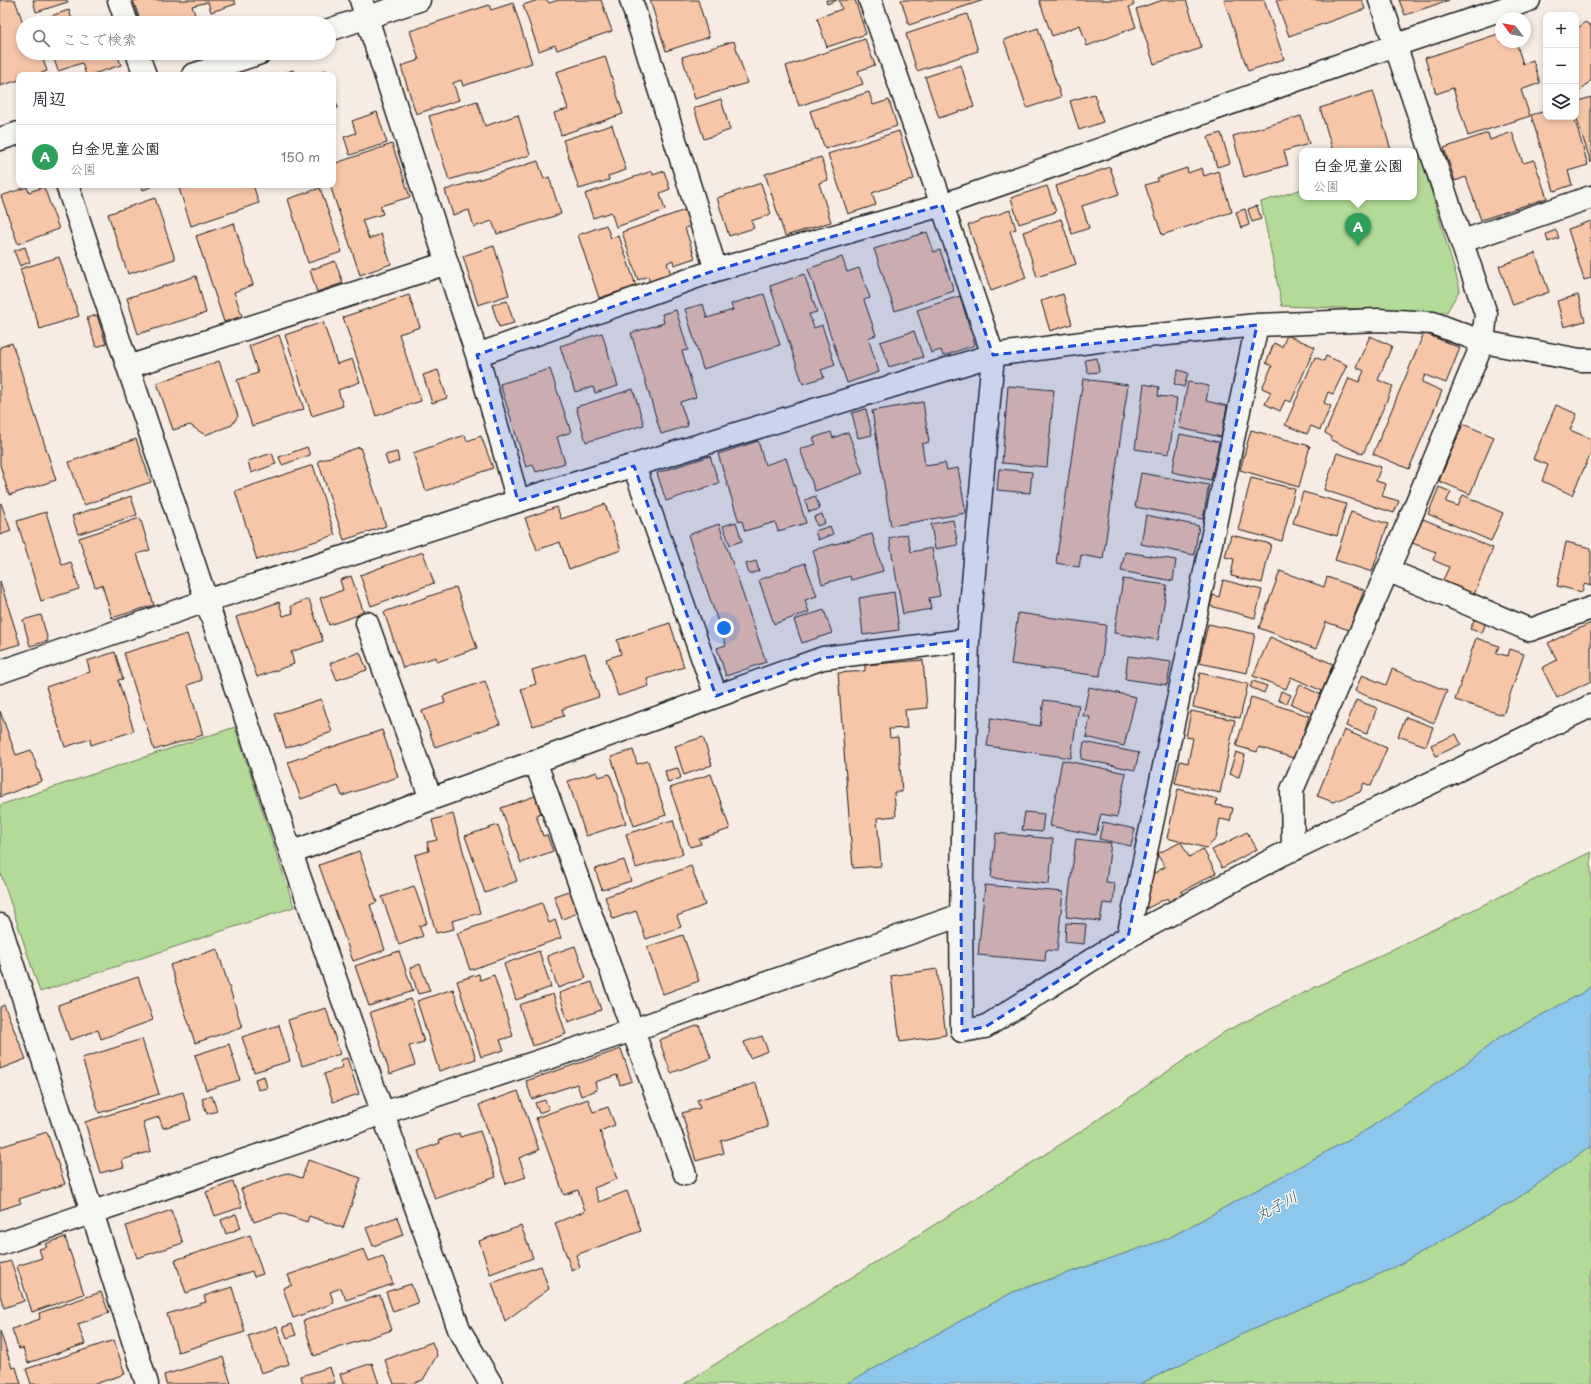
<!DOCTYPE html>
<html lang="ja">
<head>
<meta charset="utf-8">
<style>
	:root { --surface:#fff; --page:#f7f7f7; --text:#2b2b33; --muted:#7c7c81; --line:#e1e1e2; --accent:#0f766e }
	body { margin:0; font-family:"Playpen Sans","Klee One",sans-serif; background:var(--page); color:var(--text) }
	.controls { position:absolute; right:12px; top:12px; display:grid; overflow:hidden; border-radius:8px; box-shadow:0 2px 6px #0003 }
	.controls button { width:36px; height:36px; display:grid; place-items:center; padding:0; border:0; border-bottom:1px solid var(--line); background:var(--surface); color:var(--text); font:20px sans-serif }
	.compass { position:absolute; left:1495px; top:12px; width:36px; height:36px; border-radius:50%; background:var(--surface); box-shadow:0 2px 6px #0003; rotate:302deg }
	.you { position:absolute; left:724px; top:628px; width:14px; height:14px; margin:-10px; border:3px solid #fff; border-radius:50%; background:#1a73e8; box-shadow:0 0 0 6px #1a73e833 }
	.badge { display:grid; place-items:center; width:26px; height:26px; border-radius:50%; background:var(--accent); color:#fff; font-size:13px; font-weight:700 }
	.pin { position:absolute; translate:-50% -33px; filter:drop-shadow(0 1px 2px #0008) }
	.pin::after { content:''; position:absolute; top:21px; width:14px; height:12px; background:inherit; clip-path:polygon(0 0,100% 0,50% 100%) }
	.popup { position:absolute; left:1299px; top:148px; width:118px; height:52px; box-sizing:border-box; display:grid; place-content:center; border-radius:8px; background:var(--surface); filter:drop-shadow(0 1px 3px #0005); font-size:13px; white-space:nowrap; color:var(--muted) }
	.popup b { font-size:15px; color:var(--text) }
	.popup::after { content:''; position:absolute; left:50%; top:100%; margin-left:-8px; border:8px solid transparent; border-top-color:var(--surface) }
	.list { margin:0; padding:0; list-style:none }
	h2 { display:flex; justify-content:space-between; align-items:center; height:52px; margin:0; padding:0 16px; font-size:17px }
	h2 small { font-size:13px; font-weight:400; color:var(--muted) }
	.list li { display:grid; grid-template-columns:26px 1fr auto; gap:12px; align-items:center; box-sizing:border-box; height:64px; padding:0 16px; border-top:1px solid var(--line) }
	.list b { display:block; font-size:15px; white-space:nowrap }
	.list p { margin:0; font-size:13px; white-space:nowrap; color:var(--muted) }
	.list em { font-size:13px; font-style:normal; color:var(--muted) }
	.icon { flex:none; width:22px; height:22px; fill:none; stroke:currentColor; stroke-width:2; stroke-linecap:round; stroke-linejoin:round }
	.map { position:relative; flex:none; width:1591px; height:1384px; overflow:hidden }
	.search { position:absolute; background:var(--surface); box-shadow:0 2px 6px #0003; left:16px; top:16px; width:320px; height:44px; display:flex; align-items:center; gap:10px; box-sizing:border-box; padding:0 14px; border-radius:22px; color:var(--muted); font-size:15px }
	.panel { position:absolute; background:var(--surface); box-shadow:0 2px 6px #0003; left:16px; top:72px; width:320px; height:116px; border-radius:8px }
	.map>svg:first-child { display:block }
	.green { fill:#b3db97; stroke:#687c5a }
	.water { fill:#8dc7ec; stroke:#608399 }
	.building { fill:#f7c5a8; stroke:#1c1c1c }
	.lines { fill:none; stroke-linecap:round; stroke-linejoin:round }
	.street-casing { stroke:#1c1c1c; stroke-width:25 }
	.street { stroke:#f6f6f2; stroke-width:22 }
	.marked { fill:#1d4ed8; fill-opacity:0.2; stroke:#1d4ed8; stroke-width:3; stroke-dasharray:8 5; stroke-linejoin:round }
	.labels { text-anchor:middle; dominant-baseline:central; stroke-width:3; stroke-linejoin:round; paint-order:stroke }
	.water-label { font-size:15px; font-style:italic; fill:#445865; stroke:#f6f6f2 }
</style>
</head>
<body>
<div class="map">
<svg width="1591" height="1384" viewBox="0 0 1591 1384">
	<rect width="100%" height="100%" fill="#f6ece3"/>
	<filter id="ink" filterUnits="userSpaceOnUse"><feTurbulence type="fractalNoise" baseFrequency=".025" numOctaves="2"/><feDisplacementMap in="SourceGraphic" scale="8" xChannelSelector="R" yChannelSelector="G"/><feConvolveMatrix kernelMatrix="1 2 1 2 8 2 1 2 1" color-interpolation-filters="sRGB"/></filter>
	<g filter="url(#ink)">
		<path class="green" d="M1420 153 1460 289 1447 312 1282 306 1261 202 1302 189V197H1414V154Z
			M235 727 294 907 40 992 0 871V805Z
			M1591 852V986L1584 992 1499 1038 1460 1068 1368 1129 1167 1239 1013 1292 846 1384H684L1080 1132 1226 1031Z
			M1591 1146V1384H1140L1240 1335 1393 1268 1515 1200Z"/>
		<path class="water" d="M1591 986V1146L1515 1200 1393 1268 1240 1335 1140 1384H846L1013 1292 1167 1239 1368 1129 1460 1068 1499 1038 1584 992Z"/>
		<path class="building" d="M0 0H15L23 23V53H41L47 71 36 75H19V80L0 86Z
			M33 0H67L68 2 36 12Z
			M133 0H234L236 4 211 12 208 2 192 6 198 23H141Z
			M538 0H547L549 3 559 0H601L612 31 557 50 555 45 539 51 523 5Z
			M650 0H698L709 37 666 51Z
			M826 0H837L827 4Z
			M839 0H855L866 34 827 47 817 18 842 9Z
			M901 0H984L909 25Z
			M1039 0H1132L1134 5 1129 7 1136 27 1087 46 1080 25 1052 36Z
			M1163 0H1186L1202 48 1154 64 1136 9Z
			M1224 0H1264L1284 59 1248 71Z
			M1276 0H1362L1365 9 1289 36Z
			M1399 0H1449L1405 15Z
			M513 3 532 63 463 86 461 80 453 83 459 100 416 114 401 66 419 60 410 31 489 5 491 10Z
			M69 10 73 23H43L42 19Z
			M967 14 978 51 917 71 906 34Z
			M107 19 108 23H94Z
			M1585 22 1591 26V80L1581 90 1576 86V38L1578 37 1576 35V30Z
			M1038 28 1061 97 1027 108 1004 40Z
			M1501 33V42H1516L1523 64 1533 60 1540 83 1521 90 1530 116 1468 136 1453 88 1436 94 1425 58Z
			M865 39 875 65 858 71 863 84 799 106 786 66Z
			M734 41 747 83 695 99 682 57Z
			M52 53H117L121 65 90 75H86L82 63 58 71Z
			M605 56 623 114 561 135 554 113 568 109 556 72Z
			M961 65 974 107 939 118 925 77Z
			M293 70 295 75H278Z
			M326 70 327 75H311Z
			M1373 91 1391 150 1333 151 1320 108Z
			M869 92 873 105 889 100 897 126 825 149 818 129 816 130 810 111Z
			M333 93 338 108 333 110Z
			M1094 94 1103 122 1079 130 1070 101Z
			M1591 97V163L1576 116V102Z
			M721 99 730 130 704 139 694 108Z
			M477 101 485 126 518 115 530 155 449 180 429 116Z
			M1546 111V117H1574L1588 165 1568 171 1572 185 1554 191 1531 115Z
			M377 112 387 143 350 155 344 137 356 133 352 121Z
			M1301 116 1309 144 1284 151 1288 165 1244 177 1233 136Z
			M612 125 626 170 608 176 609 180 579 189 563 140Z
			M899 131 914 179 872 193 876 205 848 214 828 154Z
			M1512 132 1523 163 1534 160 1547 198 1481 220 1466 177 1455 181 1444 148 1488 133 1490 140Z
			M1221 133 1230 163 1217 167 1208 137Z
			M392 144 410 197 380 206 383 214 362 220 369 239 381 234 391 264 360 275 330 185H333V164Z
			M821 157 828 180 819 183 831 222 785 236 765 174Z
			M538 161 544 179 549 177 561 214 497 234 492 221 474 227 469 210 453 215 445 190Z
			M1110 167 1119 194 1082 206 1089 228 1072 234 1056 186Z
			M1187 168 1188 173 1202 168 1204 176 1218 171 1232 212 1162 235 1145 185 1158 181 1157 178Z
			M652 171 653 175 664 171 670 189 660 193 665 210 616 227 611 212 593 218 585 194Z
			M761 183 771 214 751 221 754 228 729 236 717 198Z
			M141 185H156L143 190Z
			M178 185H253L259 203 191 226Z
			M1047 186 1056 212 1019 224 1011 198Z
			M27 187 29 192 44 187 59 229 18 244 1 196Z
			M320 188 342 252 308 263 288 199Z
			M155 198 175 259 128 274 108 214Z
			M1257 206 1261 219 1252 222 1248 209Z
			M688 209 694 225 685 228 695 258 674 265 673 260 667 263 672 277 650 284 648 276 638 280 622 232Z
			M1245 209 1249 225 1241 228 1236 212Z
			M1010 210 1016 229 1010 231 1026 278 991 291 968 225Z
			M1061 219 1076 264 1037 277 1023 232Z
			M1591 221V278L1584 280 1568 229Z
			M234 223 253 285 234 292 242 316 224 322 196 236Z
			M606 225 611 238 619 236 636 286 599 298 578 235Z
			M1556 230 1559 238 1548 242 1546 234Z
			M927 232 934 252 940 250 954 291 895 311 874 249Z
			M494 246 509 295 478 305 463 256Z
			M25 247 30 262 20 266 14 251Z
			M1535 253 1549 292 1513 305 1499 266Z
			M59 257 79 316 40 329 20 269Z
			M842 257 847 272 859 268 870 298 864 300 876 335 868 338 879 372 847 383 808 269Z
			M335 261 343 283 317 292 310 270Z
			M804 274 817 312 809 314 814 328 822 325 835 365 821 370 824 377 803 384 770 286Z
			M196 276 206 313 138 334 127 298Z
			M764 294 780 345 703 369 685 309 703 304 707 318 733 310 731 304Z
			M1063 294 1072 324 1050 331 1041 301Z
			M409 295 420 327 399 334 421 401 376 416 343 317Z
			M1578 295 1585 321 1564 327 1557 301Z
			M960 296 975 345 943 356 941 350 931 353 917 310Z
			M507 301 514 323 499 327 492 305Z
			M676 310 688 350 682 351 696 397 680 402 688 426 661 434 631 333 664 323 662 314Z
			M97 315 106 344 96 347 87 318Z
			M323 322 337 364 352 359 360 382 338 390 343 406 312 416 285 335Z
			M914 331 923 357 889 367 880 342Z
			M602 333 618 386 595 393 593 387 575 392 560 346Z
			M1424 333 1460 348 1446 383 1425 375 1422 382 1442 391 1409 469 1373 454Z
			M279 335 304 409 252 426 237 380 258 373 249 346Z
			M1287 335 1315 347 1291 402 1285 400 1280 411 1265 404 1271 392 1262 388 1272 366 1266 363 1274 343 1282 347Z
			M1370 336 1392 346 1378 380 1393 386 1363 454 1331 440 1332 437 1325 433 1349 378 1359 382 1364 371 1356 367Z
			M12 343 56 480 9 495 0 465V347Z
			M1326 356 1347 365 1333 394 1328 392 1324 403 1331 406 1320 430 1311 426 1307 434 1285 425 1315 357 1324 361Z
			M1097 358 1099 372 1088 373 1085 360Z
			M219 361 238 416 232 425 205 435 190 425 173 430 157 383Z
			M550 369 571 432 557 437 565 463 536 472 533 465 526 467 500 384Z
			M438 370 447 398 432 403 423 375Z
			M1178 370 1188 373 1184 387 1174 384Z
			M1083 379 1128 385 1103 559 1081 555 1079 567 1056 563Z
			M1188 382 1209 386 1206 401 1227 406 1221 437 1179 428Z
			M1144 384 1159 387 1158 396 1177 398 1169 454 1135 449Z
			M1008 386 1054 390 1047 467 1002 463Z
			M633 389 644 425 586 442 576 407Z
			M923 402 929 442 922 444 925 466 945 463 947 470 958 468 966 513 891 526 872 411Z
			M1556 405 1577 414 1570 430 1591 439V453L1572 495 1542 481 1548 465 1533 459Z
			M866 409 872 435 858 438 852 413Z
			M1463 424 1494 437 1470 494 1439 481Z
			M1251 430 1310 446 1299 487 1240 470Z
			M831 432 833 438 848 432 863 473 815 491 800 449 816 444 813 438Z
			M1180 434 1219 442 1211 480 1172 472Z
			M465 435 467 441 481 436 493 468 426 491 413 453Z
			M136 439 151 482 84 505 69 462Z
			M758 441 765 465 786 458 806 523 778 531 775 522 745 531 742 521 739 522 718 454Z
			M307 447 310 455 282 465 279 457Z
			M360 447 386 526 344 540 318 461Z
			M397 452 399 461 388 465 385 455Z
			M272 453 276 464 251 473 248 461Z
			M1337 453 1381 467 1376 481 1386 484 1382 496 1399 501 1394 513 1324 490Z
			M710 456 719 483 666 501 657 473Z
			M313 465 335 535 257 560 235 491Z
			M999 469 1032 472 1030 493 997 490Z
			M1141 473 1209 485 1203 519 1135 507Z
			M1251 478 1295 489 1282 541 1238 530Z
			M1439 487 1451 492 1446 502 1458 506 1463 495 1503 513 1491 541 1428 514Z
			M1303 492 1346 504 1337 536 1293 523Z
			M131 496 137 515 78 534 72 516Z
			M815 496 820 509 809 512 805 500Z
			M1 503 11 531 0 535V504Z
			M605 504 621 550 569 569 560 542 537 550 525 518 557 507 561 519Z
			M46 512 62 565 71 562 79 589 41 601 17 521Z
			M1351 512 1388 524 1372 572 1335 560Z
			M822 514 825 523 817 526 814 517Z
			M1146 515 1199 526 1194 555 1141 544Z
			M140 518 150 550 137 554 154 605 112 618 102 585 95 587 79 538Z
			M1423 519 1493 548 1473 597 1441 584 1449 567 1433 560 1436 552 1412 543Z
			M953 520 958 545 935 549 931 524Z
			M736 522 742 541 730 545 723 526Z
			M719 524 766 662 726 676 717 648 726 645 688 535Z
			M830 526 833 534 818 540 815 531Z
			M872 534 883 571 851 580 850 576 822 584 813 550Z
			M907 534 911 552 932 548 940 596 929 598 931 609 903 614 889 538Z
			M1231 535 1271 544 1262 583 1231 576 1234 559 1225 557Z
			M1566 542 1591 548V586L1584 584 1582 592 1557 586Z
			M423 552 434 583 371 606 360 575Z
			M1125 552 1176 560 1173 581 1121 571Z
			M756 561 759 571 749 574 746 564Z
			M805 563 817 596 805 600 809 612 774 624 759 580Z
			M1280 571 1324 587 1327 577 1364 590 1349 630 1326 622 1316 649 1259 628Z
			M351 576 364 613 329 625 320 598 343 590 340 580Z
			M1123 579 1167 585 1158 640 1114 633Z
			M1223 580 1262 590 1255 618 1210 606 1213 595 1219 597Z
			M0 581 20 644 0 650Z
			M456 587 477 648 437 662 436 657 403 668 384 612Z
			M894 592 899 630 863 635 859 598Z
			M309 599 323 641 291 652 294 664 257 677 236 617 279 602 283 616 293 613 291 606Z
			M824 610 832 633 802 643 794 620Z
			M1018 613 1106 625 1100 676 1011 664Z
			M41 615 48 641 30 646 23 620Z
			M1475 618 1486 622 1482 633 1470 629Z
			M670 623 684 667 647 679 649 686 618 696 606 659 621 654 617 640Z
			M1591 623V681L1557 698 1542 668 1557 660 1548 643Z
			M1208 624 1255 634 1247 673 1199 663Z
			M187 634 202 680 188 685 203 735 154 750 124 653Z
			M1270 637 1333 664 1322 691 1291 677 1286 689 1253 676Z
			M1476 638 1499 646 1496 653 1508 656 1510 649 1524 654 1503 715 1455 700Z
			M115 652 123 679 118 680 134 731 91 745 90 739 65 747 46 687 90 672 87 661Z
			M360 652 367 670 337 680 330 663Z
			M585 653 599 697 562 709 564 716 533 726 521 689 536 684 532 670Z
			M1128 656 1171 662 1167 685 1125 679Z
			M923 660 927 708 905 710 907 728 889 729 890 738 898 737 902 792H894L896 816 877 818 881 866 853 868 838 673 865 671V665Z
			M1392 669 1447 691 1434 723 1355 691 1362 675 1386 685Z
			M1200 673 1248 684 1240 718 1193 707Z
			M485 681 500 724 435 747 422 711 445 703 443 696Z
			M1253 681 1267 686 1264 693 1250 687Z
			M1300 685 1324 696 1316 715 1291 704Z
			M1089 687 1136 697 1124 746 1086 737 1090 717 1083 716Z
			M1281 691 1291 695 1287 704 1278 700Z
			M1251 697 1309 716 1296 759 1259 747 1257 752 1236 746Z
			M321 699 332 732 286 748 275 714Z
			M1044 700 1079 705 1071 758 987 746 991 718 1040 726Z
			M1356 700 1377 708 1367 734 1346 726Z
			M0 711 16 755 31 750 42 781 0 797Z
			M1191 711 1235 720 1220 793 1175 783 1180 761 1188 763 1193 738 1186 737Z
			M1406 717 1433 727 1426 746 1398 736Z
			M382 730 398 777 342 796 338 786 301 799 288 762Z
			M1344 730 1387 748 1371 786 1364 783 1360 792 1333 802 1317 796Z
			M1456 734 1461 744 1436 756 1431 745Z
			M703 737 712 765 684 775 675 746Z
			M1084 742 1139 753 1135 770 1081 759Z
			M633 750 637 764 648 761 666 815 634 826 611 757Z
			M1236 752 1245 755 1239 777 1229 774Z
			M1062 760 1126 773 1117 817 1101 814 1096 835 1050 826Z
			M678 768 681 778 668 783 665 771Z
			M597 772 598 777 610 774 626 823 586 836 568 781Z
			M711 774 730 829 699 839 701 844 690 847 670 788Z
			M1178 789 1217 799 1216 805 1233 808 1230 821 1220 819 1216 839 1206 848 1167 838Z
			M535 796 541 813 536 815 543 836 547 835 553 851 521 863 501 808Z
			M1025 812 1044 814 1042 832 1022 830Z
			M453 814 480 913 452 921 454 929 436 933 415 855 429 851 427 842 437 840 432 820Z
			M673 820 683 854 636 868 626 834Z
			M1103 822 1135 829 1131 846 1099 839Z
			M498 825 517 881 485 893 465 836Z
			M1247 832 1257 849 1222 868 1212 850Z
			M996 833 1053 839 1049 884 991 878Z
			M1076 839 1111 843 1106 882 1115 883 1113 904 1103 903 1100 921 1066 917Z
			M1181 842 1189 857 1203 849 1216 873 1181 892 1184 896 1170 904 1167 898 1146 909 1151 875 1165 867 1157 854Z
			M359 851 377 902 370 905 385 950 353 961 319 865Z
			M624 860 631 881 602 890 595 869Z
			M691 866 705 905 677 916 681 927 646 939 636 911 613 919 605 897Z
			M985 885 1063 892 1057 951 1046 950 1045 961 978 955Z
			M414 886 427 923 419 926 423 936 399 945 382 897Z
			M571 890 578 913 562 919 554 896Z
			M542 903 549 923 555 920 561 938 470 970 457 933Z
			M1066 923 1086 924 1084 944 1065 942Z
			M683 935 699 981 663 994 647 947Z
			M575 946 586 978 558 988 547 956Z
			M217 949 242 1027 195 1043 170 965Z
			M399 951 413 991 369 1006 355 966Z
			M539 951 551 987 516 1000 504 964Z
			M420 964 430 991 418 994 410 968Z
			M937 969 946 1035 900 1042 891 976Z
			M479 974 480 980 494 975 513 1036 500 1040 504 1050 481 1057 457 981Z
			M138 977 153 1020 101 1039 98 1030 70 1040 58 1005Z
			M592 982 601 1010 568 1022 559 993Z
			M453 989 476 1059 439 1071 417 1001Z
			M553 994 566 1034 533 1046 519 1005Z
			M411 999 424 1042 409 1046 415 1065 390 1074 370 1012Z
			M4 1005 26 1059 0 1069V1007Z
			M326 1008 340 1054 302 1066 288 1020Z
			M279 1025 290 1061 254 1072 242 1037Z
			M699 1025 711 1058 671 1073 659 1040Z
			M762 1036 768 1051 750 1058 744 1042Z
			M142 1039 159 1094 99 1113 82 1058Z
			M229 1044 240 1080 206 1090 195 1055Z
			M621 1049 632 1081 620 1085 617 1075 595 1082 597 1090 581 1096 577 1084 532 1099 526 1081Z
			M347 1058 359 1094 333 1102 324 1074 343 1067 340 1060Z
			M264 1076 267 1088 258 1090 255 1079Z
			M756 1083 768 1127 721 1141 724 1153 696 1161 682 1113 700 1108 697 1100Z
			M518 1091 539 1150 519 1158 526 1177 506 1184 479 1105Z
			M183 1092 191 1120 163 1128 159 1117 143 1122 151 1151 122 1160 124 1167 100 1173 85 1122Z
			M212 1096 217 1111 207 1114 202 1099Z
			M588 1099 593 1112 608 1107 615 1125 600 1131 617 1179 594 1188 599 1202 627 1191 641 1231 576 1255 580 1267 572 1271 555 1223 585 1211 578 1190 564 1195 536 1118Z
			M545 1100 549 1109 539 1113 535 1103Z
			M480 1131 496 1177 435 1199 418 1151 440 1143 439 1140 459 1133 460 1137Z
			M47 1132 65 1184 19 1199 21 1203 0 1210V1147Z
			M308 1160 361 1178 343 1228 309 1216 307 1222 281 1213 254 1222 241 1189 286 1173 302 1178Z
			M233 1182 242 1207 215 1216 206 1192Z
			M171 1210 183 1243 137 1258 126 1226Z
			M236 1214 241 1228 226 1234 221 1220Z
			M397 1217 403 1235 373 1246 366 1228Z
			M521 1226 533 1258 490 1274 479 1241Z
			M250 1235 263 1274 254 1277 252 1271 186 1293 175 1260Z
			M65 1237 84 1294 32 1312 17 1266 42 1258 39 1249 47 1247 45 1244Z
			M364 1249 369 1261 383 1256 393 1284 346 1300 341 1288 330 1292 334 1303 293 1318 283 1288 292 1285 288 1275Z
			M11 1261 24 1301 4 1308 0 1295V1264Z
			M541 1266 549 1289 505 1321 492 1283Z
			M411 1284 418 1303 393 1312 386 1292Z
			M232 1287 245 1332 178 1352 167 1314 206 1302 204 1296Z
			M101 1292 109 1313 78 1324 85 1344 28 1363 23 1348 19 1349 12 1329 40 1319 39 1313Z
			M380 1295 392 1330 314 1356 303 1321Z
			M292 1324 296 1335 287 1338 283 1327Z
			M277 1326 289 1364 261 1373 248 1336Z
			M0 1331 12 1368 16 1367 21 1384H0Z
			M114 1340 125 1374 95 1384H31L26 1369Z
			M432 1342 437 1355 423 1380 412 1384H394L385 1360Z
			M223 1357 231 1384H166L164 1375Z
			M372 1363 379 1384H343L340 1374Z
			M330 1367 335 1383 303 1384 301 1376Z"/>
		<g class="lines">
			<g class="street-casing">
				<path id="street" d="M119 0 127 23
					M361 0 477 355 518 501
					M631 0 716 270
					M870 0 942 205 993 355 968 640 961 915 962 1031 985 1027 1128 937 1281 855 1591 706
					M329 30 419 0
					M137 53 145 75
					M193 75 260 53
					M0 139 19 133
					M67 185 291 853 459 1329 491 1384
					M1463 241 1591 197
					M477 355 716 270 942 205 1396 45 1529 0
					M128 367 447 263
					M634 466 716 696
					M1387 570 1530 630 1591 608
					M367 623 431 799
					M0 672 206 601 518 501 993 355 1097 341 1257 325 1378 320 1433 323 1483 342 1580 360H1591
					M535 761 685 1174
					M1293 850 1292 790 1409 521 1483 342 1486 314 1380 0
					M291 853 431 799 823 658 968 640
					M0 925 147 1384
					M1128 937 1257 325
					M0 1244 383 1113 633 1030 961 915"/>
			</g>
			<use href="#street" class="street"/>
		</g>
	</g>
	<path class="marked" d="M942 205 993 355 1257 325 1128 937 985 1027 962 1031 961 915 968 640 823 658 716 696 634 466 518 501 477 355 716 270Z"/>
	<g class="labels">
		<g class="water-label">
			<text transform="translate(1276 1205) rotate(-28)">丸子川</text>
		</g>
	</g>
</svg>
<div class="controls">
<button>+</button>
<button>−</button>
<button><svg class="icon" aria-label="layers" viewBox="0 0 24 24"><path d="M12 4l9 5-9 5-9-5zM3 14l9 5 9-5"/></svg></button>
</div>
<svg class="compass" viewBox="-18 -18 36 36"><path d="M0-13l5 13h-10z" fill="#e53935"/><path d="M0 13l5-13h-10z" fill="#7c7c81"/></svg>
<div class="you"></div>
<div class="pin badge" style="left:1358px;top:246px;background:#2e9e5b">A</div>
<div class="popup"><b>白金児童公園</b>公園</div>
<div class="search"><svg class="icon" aria-label="search" viewBox="0 0 24 24"><circle cx="10" cy="10" r="6"/><path d="M15 15l6 6"/></svg>ここで検索</div>
<section class="panel">
<h2>周辺<small></small></h2>
<ul class="list">
<li><span class="badge" style="background:#2e9e5b">A</span><div><b>白金児童公園</b><p>公園</p></div><em>150 m</em></li>
</ul>
</section>
</div>
</body>
</html>
